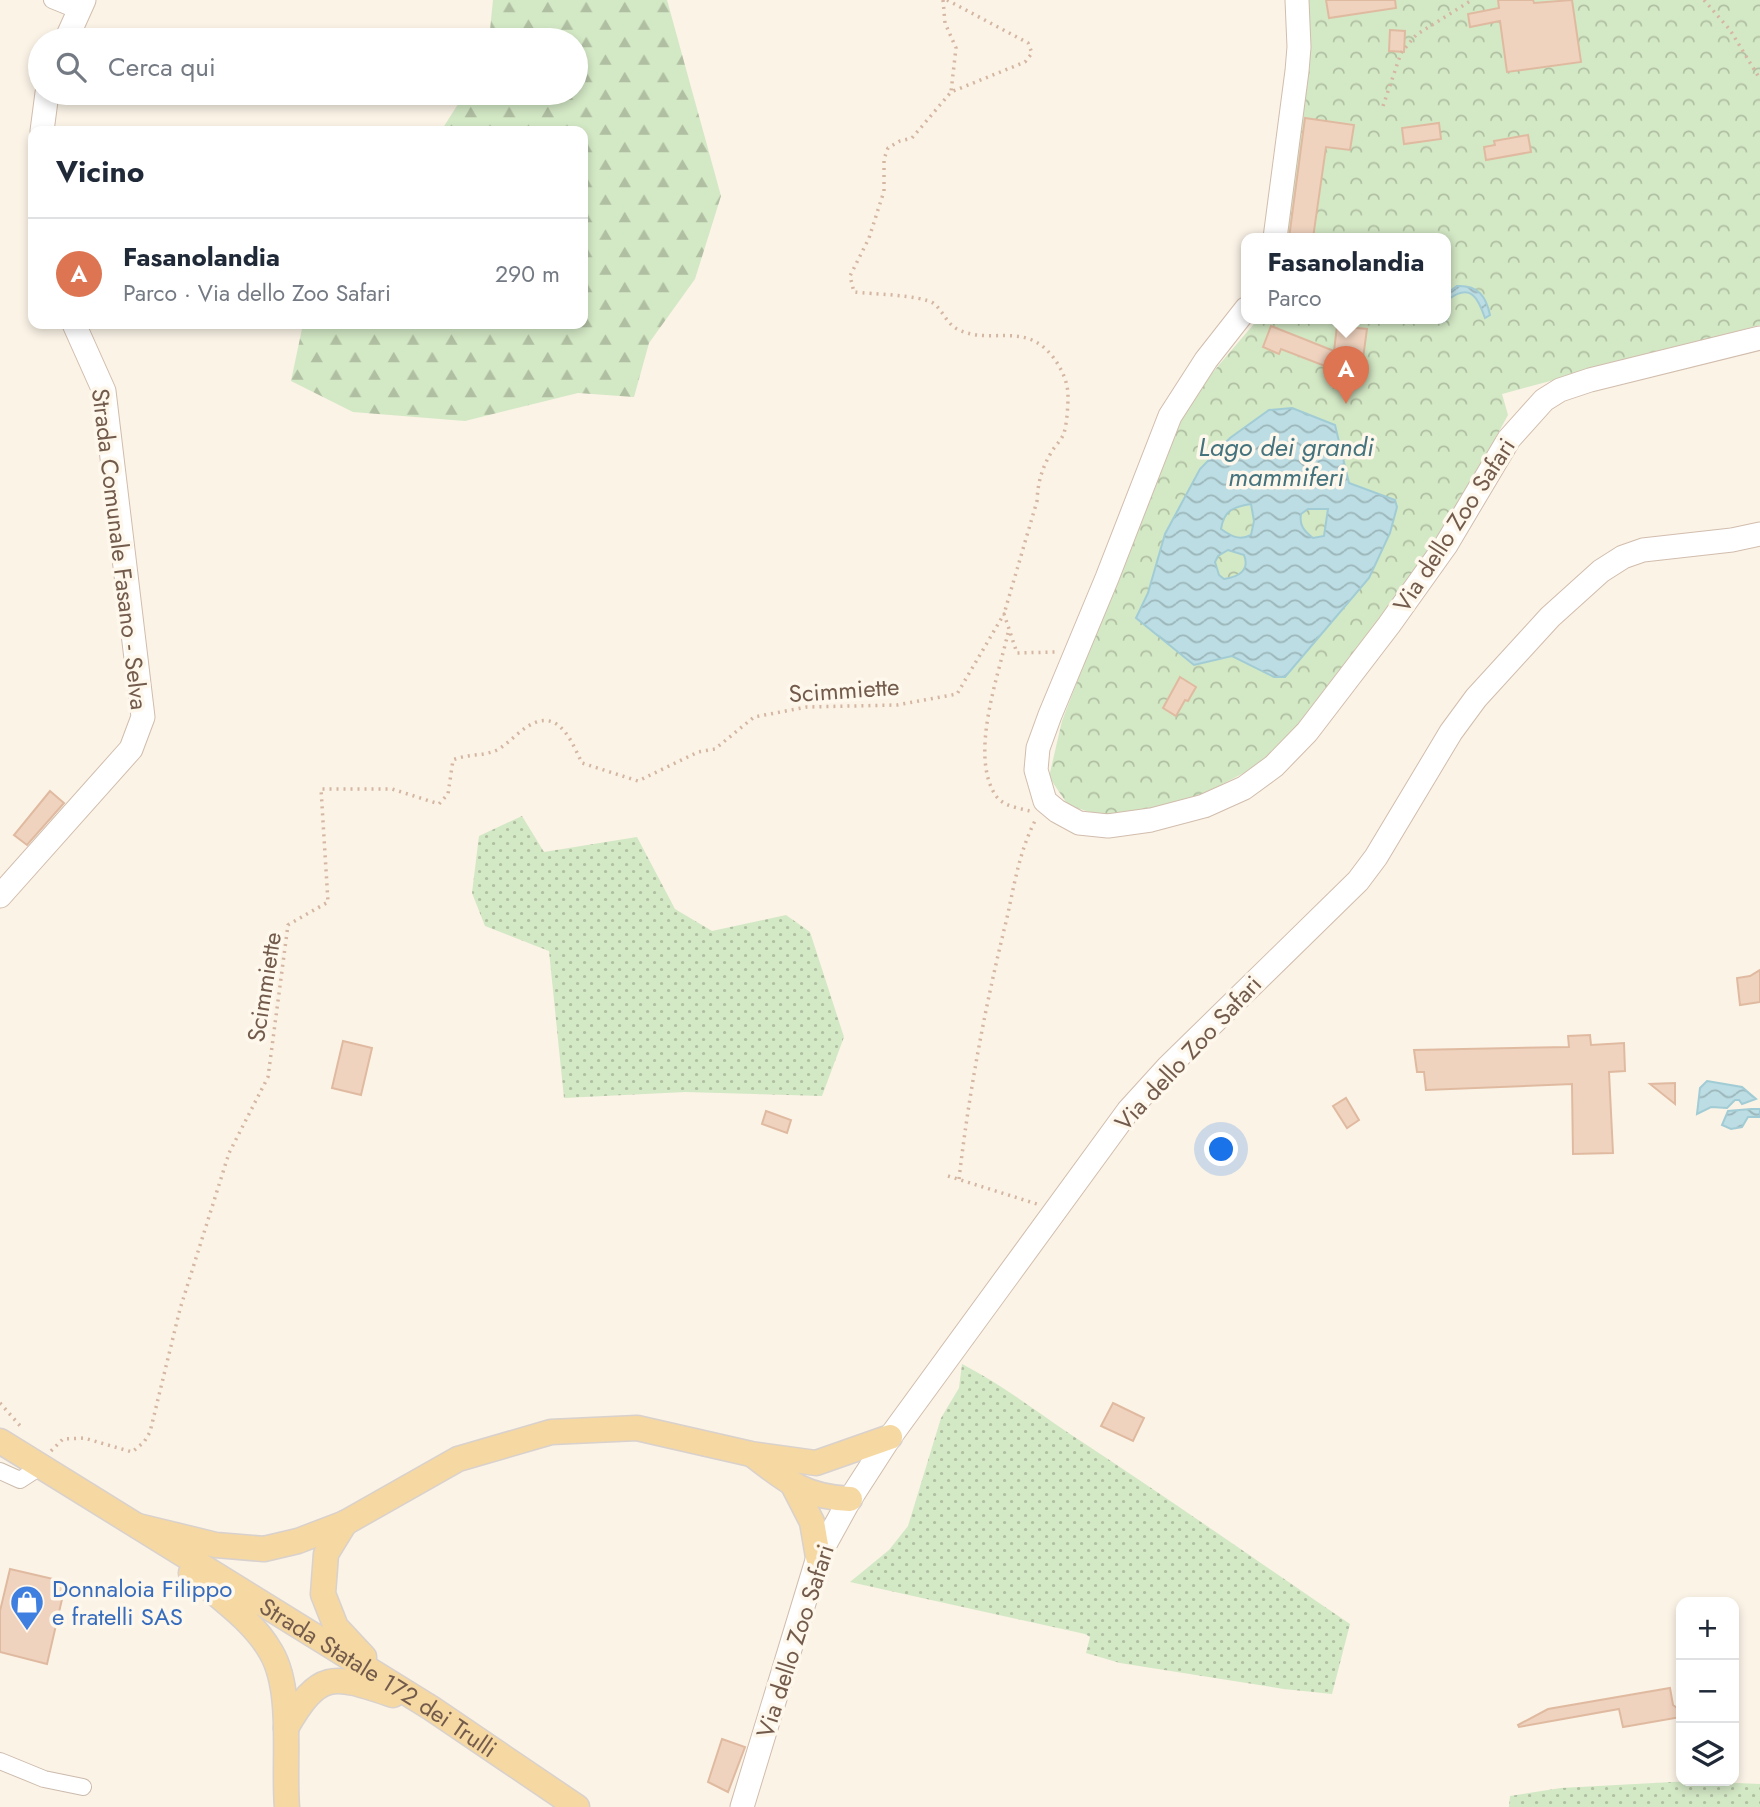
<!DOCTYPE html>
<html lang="it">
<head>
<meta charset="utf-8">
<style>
	:root { --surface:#fff; --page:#f6f6f7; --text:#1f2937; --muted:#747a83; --line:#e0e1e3; --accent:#dd7452 }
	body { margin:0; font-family:Jost,sans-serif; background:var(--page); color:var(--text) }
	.controls { position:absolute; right:21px; bottom:21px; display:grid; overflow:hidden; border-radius:14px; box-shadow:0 4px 10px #0003 }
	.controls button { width:63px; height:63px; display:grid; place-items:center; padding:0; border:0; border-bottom:2px solid var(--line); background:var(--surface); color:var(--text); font:35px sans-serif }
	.you { position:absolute; left:1222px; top:1150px; width:24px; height:24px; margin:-18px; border:5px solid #fff; border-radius:50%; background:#1a73e8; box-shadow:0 0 0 10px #1a73e833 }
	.badge { display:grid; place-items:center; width:46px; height:46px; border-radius:50%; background:var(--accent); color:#fff; font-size:23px; font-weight:700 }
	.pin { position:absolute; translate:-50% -58px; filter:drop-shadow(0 2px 4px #0008) }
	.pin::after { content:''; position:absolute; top:37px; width:24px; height:21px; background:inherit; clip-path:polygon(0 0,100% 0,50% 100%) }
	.popup { position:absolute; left:1241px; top:233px; width:210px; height:91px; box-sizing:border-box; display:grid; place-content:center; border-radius:14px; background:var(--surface); filter:drop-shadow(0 2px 5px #0005); font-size:23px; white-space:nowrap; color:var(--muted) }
	.popup b { font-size:26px; color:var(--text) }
	.popup::after { content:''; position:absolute; left:50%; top:100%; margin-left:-14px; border:14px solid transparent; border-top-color:var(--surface) }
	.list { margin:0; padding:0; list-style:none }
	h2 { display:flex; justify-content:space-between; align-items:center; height:91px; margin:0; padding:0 28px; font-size:30px }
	h2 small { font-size:23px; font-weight:400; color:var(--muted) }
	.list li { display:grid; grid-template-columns:46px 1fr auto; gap:21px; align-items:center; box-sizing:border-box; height:112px; padding:0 28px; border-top:2px solid var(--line) }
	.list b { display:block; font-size:26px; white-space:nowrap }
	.list p { margin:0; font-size:23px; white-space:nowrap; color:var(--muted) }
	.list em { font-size:23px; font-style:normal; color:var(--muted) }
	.icon { flex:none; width:38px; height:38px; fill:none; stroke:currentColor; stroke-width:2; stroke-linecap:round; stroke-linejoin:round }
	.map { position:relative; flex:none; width:1760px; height:1807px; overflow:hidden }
	.search { position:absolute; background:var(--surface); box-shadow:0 4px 10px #0003; left:28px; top:28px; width:560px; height:77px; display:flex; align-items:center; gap:18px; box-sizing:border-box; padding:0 24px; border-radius:38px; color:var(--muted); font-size:26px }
	.panel { position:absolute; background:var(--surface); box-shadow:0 4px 10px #0003; left:28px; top:126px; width:560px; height:203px; border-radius:14px }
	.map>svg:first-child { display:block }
	.grass { fill:url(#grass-dots) }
	.forest { fill:url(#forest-firs) }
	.park { fill:url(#park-crowns) }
	.water { fill:url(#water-waves); stroke:#a2ccd5; stroke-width:2; fill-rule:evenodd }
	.building { fill:#efd3bf; stroke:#e0baa0; stroke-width:2 }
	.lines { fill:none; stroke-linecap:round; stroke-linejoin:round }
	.street-casing { stroke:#ccbbad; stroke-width:18 }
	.secondary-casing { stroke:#d1bdad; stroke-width:25 }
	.primary-casing { stroke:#d8d1cd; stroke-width:27 }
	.path { stroke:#d4b6a2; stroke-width:3.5; stroke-dasharray:2 5; stroke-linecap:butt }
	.street { stroke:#fff; stroke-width:16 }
	.secondary { stroke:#fff; stroke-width:23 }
	.primary { stroke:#f6d8a2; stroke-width:24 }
	.labels { text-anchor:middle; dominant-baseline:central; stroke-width:7; stroke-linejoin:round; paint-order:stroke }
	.street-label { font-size:24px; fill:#735b4c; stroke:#fef7ec }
	.shop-label { font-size:24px; fill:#366cbe; stroke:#fef7ec; text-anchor:start }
	.water-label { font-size:26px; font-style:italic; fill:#44737e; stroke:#fef7ec }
</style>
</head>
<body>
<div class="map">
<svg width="1760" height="1807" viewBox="0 0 1760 1807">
	<defs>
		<pattern id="grass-dots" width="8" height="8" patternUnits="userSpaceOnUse" patternTransform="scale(1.75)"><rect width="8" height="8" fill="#d3e8c5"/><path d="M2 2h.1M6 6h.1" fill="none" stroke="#b0bfa2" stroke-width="1.8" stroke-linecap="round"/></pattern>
		<pattern id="forest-firs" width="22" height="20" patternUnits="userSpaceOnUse" patternTransform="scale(1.75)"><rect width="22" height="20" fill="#d3e8c5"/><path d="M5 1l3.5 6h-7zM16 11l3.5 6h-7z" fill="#b0bfa2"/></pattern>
		<pattern id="park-crowns" width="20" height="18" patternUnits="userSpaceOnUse" patternTransform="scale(1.75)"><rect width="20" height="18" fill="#d3e8c5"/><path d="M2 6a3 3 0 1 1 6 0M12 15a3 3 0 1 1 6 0" fill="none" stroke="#b0bfa2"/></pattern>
		<pattern id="water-waves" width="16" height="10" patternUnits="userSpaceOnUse" patternTransform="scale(1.75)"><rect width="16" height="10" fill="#bbdde3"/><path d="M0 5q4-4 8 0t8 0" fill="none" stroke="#9cb6ba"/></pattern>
	</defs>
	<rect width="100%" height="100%" fill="#fbf3e6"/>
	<path class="grass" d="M522 816 544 852 637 837 675 909 712 931 786 915 810 932 844 1037 822 1096 685 1092 564 1098 549 951 485 926 472 893 479 836Z
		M962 1364C1001 1384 1034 1410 1070 1434 1165 1496 1257 1561 1350 1624L1332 1694 1284 1689 1120 1663 1086 1653 1090 1637 1085 1634 850 1582 889 1550 908 1526 941 1418 959 1388Z
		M1691 1781 1760 1784V1807H1509L1510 1796 1561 1788Z"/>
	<path class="forest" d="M493 0H667L721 196 695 279 649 343 634 397 578 393 465 421 353 412 291 381 303 324H583V131H441L465 93H576V40H489Z"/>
	<path class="park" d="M1308 0H1760V325L1502 394 1508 415 1436 546 1316 707 1263 763 1192 800 1108 818 1068 805 1049 777 1062 721 1178 418 1195 393 1259 318H1446V238H1284Z"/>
	<path class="water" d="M1457 286C1478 285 1486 296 1490 315L1485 318C1478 298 1471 283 1449 299L1448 318 1443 322 1440 318H1446V294Z
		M1292 408 1335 425 1349 483 1395 500 1397 507 1390 533 1369 578 1285 677H1274L1232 656 1194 665 1136 618 1148 593 1165 534 1200 469 1230 438 1269 410ZM1251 504 1254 521 1251 535C1239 541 1231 536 1221 529 1224 510 1233 507 1251 504ZM1308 509H1328L1324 536 1313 538C1304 531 1299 525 1301 514ZM1228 550 1244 555C1250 570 1239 577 1224 579L1219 575 1215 562 1218 556Z
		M1707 1081 1742 1087 1756 1099 1742 1104 1739 1100H1735L1727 1108 1711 1107 1697 1114 1700 1088Z
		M1751 1109H1760V1117H1748L1742 1127 1731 1129 1722 1125 1728 1111Z"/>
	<path class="building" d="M1326 0H1395L1396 8 1329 18Z
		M1498 0H1533L1534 3 1572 0 1581 62 1507 72 1500 21 1470 27 1468 14 1499 8Z
		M1390 30 1405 31 1404 52 1389 51Z
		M1305 118 1354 125 1350 150 1326 147 1313 238H1289Z
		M1439 123 1441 139 1404 144 1402 128Z
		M1528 135 1531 152 1486 160 1484 147 1495 145 1494 141Z
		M1271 326 1334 351 1337 326 1367 329 1360 380 1338 377V371L1281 349 1279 354 1263 347Z
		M1180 677 1196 687 1188 701 1185 700 1176 716 1163 708Z
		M50 791 64 803 27 845 14 835Z
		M1760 970V1002L1740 1005 1737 978 1750 976Z
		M1590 1035 1591 1045 1624 1043 1625 1071 1609 1072 1613 1153 1573 1154 1572 1084 1426 1090 1424 1072H1417L1414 1050 1569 1047 1568 1036Z
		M343 1041 372 1048 361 1095 332 1088Z
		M1675 1083V1104L1650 1084Z
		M1346 1098 1359 1120 1347 1128 1333 1106Z
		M766 1111 791 1120 787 1133 762 1124Z
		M1113 1403 1144 1418 1133 1441 1101 1426Z
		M10 1569 66 1582 47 1664 0 1652V1611Z
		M1670 1688 1673 1705 1681 1711V1717L1623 1727 1619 1709 1519 1727 1518 1725 1548 1709Z
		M722 1739 745 1747 728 1792 708 1782Z"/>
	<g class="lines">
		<g class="street-casing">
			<path id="street" d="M52 0 79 11
				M0 1471 20 1480 40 1467
				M0 1761 44 1779 83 1787"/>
		</g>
		<g class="secondary-casing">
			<path id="secondary" d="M66 40 84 0
				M42 131 47 93
				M1275 238 1297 71 1299 47 1297 0
				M1246 309 1206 360 1170 416 1107 578 1050 715 1038 748 1036 770 1045 801 1057 811 1079 823 1108 826 1151 820 1204 806 1244 788 1274 766 1307 732 1389 625 1446 545 1509 439 1544 400 1560 390 1590 380 1760 338
				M0 896 131 749 143 717 104 391 74 324
				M742 1807 818 1557 850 1499 890 1437 1128 1111 1168 1067 1358 881 1376 857 1451 732 1476 698 1550 617 1601 571 1623 557 1643 550 1732 540 1760 534"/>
		</g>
		<g class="primary-casing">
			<g id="primary">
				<path id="s1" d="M0 1441 431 1708 577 1807"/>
				<path d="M754 1456C788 1482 805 1497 850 1499"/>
				<path d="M793 1485 812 1522 818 1557"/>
				<path d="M345 1523 326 1554 323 1594 336 1627 364 1657"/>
				<path d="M138 1526 216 1545 264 1549 298 1541 345 1523 458 1459 551 1432 637 1428 751 1454 816 1463 890 1437"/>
				<path d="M191 1573C218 1597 253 1620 271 1652 294 1691 283 1763 287 1807"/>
				<path d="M286 1728C320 1669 333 1675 393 1695"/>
			</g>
		</g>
		<path class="path" d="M943 0 945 23 956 48 951 92
			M947 0 1028 43 1032 53 1025 62 951 92 912 138 900 141 888 148 884 159V191L869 238 850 276 854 292C871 294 920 295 933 303 943 310 946 324 959 330 992 345 1025 321 1053 357 1061 368 1068 381 1068 396 1068 406 1067 423 1064 433 1062 439 1056 445 1052 451 1042 468 1038 481 1037 501L1004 614
			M1704 0 1730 30 1760 79
			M1383 106 1401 53 1416 35 1472 0
			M1008 633C998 677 969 756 996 796 1003 806 1018 808 1030 811
			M948 1176 1037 1204
			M959 1179C969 1092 985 1007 1006 922 1014 887 1019 851 1036 819
			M0 1403 23 1429
			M51 1451 63 1439 84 1438 132 1452 144 1442 150 1432 180 1309 229 1153 268 1077 288 925 328 902 321 789H392L439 804 448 794 453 760C469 753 484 757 499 749 511 741 522 728 534 723 561 711 573 745 582 763L638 781 698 752 715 749 754 717 807 707 897 705 957 694 1004 614 1017 653 1055 652"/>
		<use href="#street" class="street"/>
		<use href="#secondary" class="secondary"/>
		<use href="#primary" class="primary"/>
	</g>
	<defs>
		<g id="shop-pin" transform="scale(1.75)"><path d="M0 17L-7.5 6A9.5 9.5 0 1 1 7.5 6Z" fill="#3f7fe0" stroke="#fef7ec"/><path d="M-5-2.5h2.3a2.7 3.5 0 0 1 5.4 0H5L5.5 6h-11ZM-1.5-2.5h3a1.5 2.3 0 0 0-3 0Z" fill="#fff"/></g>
	</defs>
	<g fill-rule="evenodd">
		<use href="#shop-pin" x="27" y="1602"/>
	</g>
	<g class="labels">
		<g class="street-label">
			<text transform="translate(1454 525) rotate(-57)">Via dello Zoo Safari</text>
			<text transform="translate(120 549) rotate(83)">Strada Comunale Fasano - Selva</text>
			<text transform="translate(844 690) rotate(-4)">Scimmiette</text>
			<text transform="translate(264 987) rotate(-81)">Scimmiette</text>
			<text transform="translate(1188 1053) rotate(-47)">Via dello Zoo Safari</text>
			<text transform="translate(795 1641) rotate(-72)">Via dello Zoo Safari</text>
			<text stroke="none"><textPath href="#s1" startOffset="446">Strada Statale 172 dei Trulli</textPath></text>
		</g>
		<g class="shop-label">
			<text x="52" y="1588">Donnaloia Filippo<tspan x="52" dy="28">e fratelli SAS</tspan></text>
		</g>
		<g class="water-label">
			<text x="1286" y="447">Lago dei grandi<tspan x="1286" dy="30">mammiferi</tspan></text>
		</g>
	</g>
</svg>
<div class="controls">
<button>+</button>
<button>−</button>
<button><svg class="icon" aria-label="layers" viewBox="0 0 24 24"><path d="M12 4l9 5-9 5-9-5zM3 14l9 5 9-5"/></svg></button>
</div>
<div class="you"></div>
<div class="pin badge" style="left:1346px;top:404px">A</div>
<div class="popup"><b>Fasanolandia</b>Parco</div>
<div class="search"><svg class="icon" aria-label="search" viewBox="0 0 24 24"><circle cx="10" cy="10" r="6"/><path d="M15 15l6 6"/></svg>Cerca qui</div>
<section class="panel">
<h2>Vicino<small></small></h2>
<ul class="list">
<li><span class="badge">A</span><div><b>Fasanolandia</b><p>Parco · Via dello Zoo Safari</p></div><em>290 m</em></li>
</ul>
</section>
</div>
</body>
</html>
